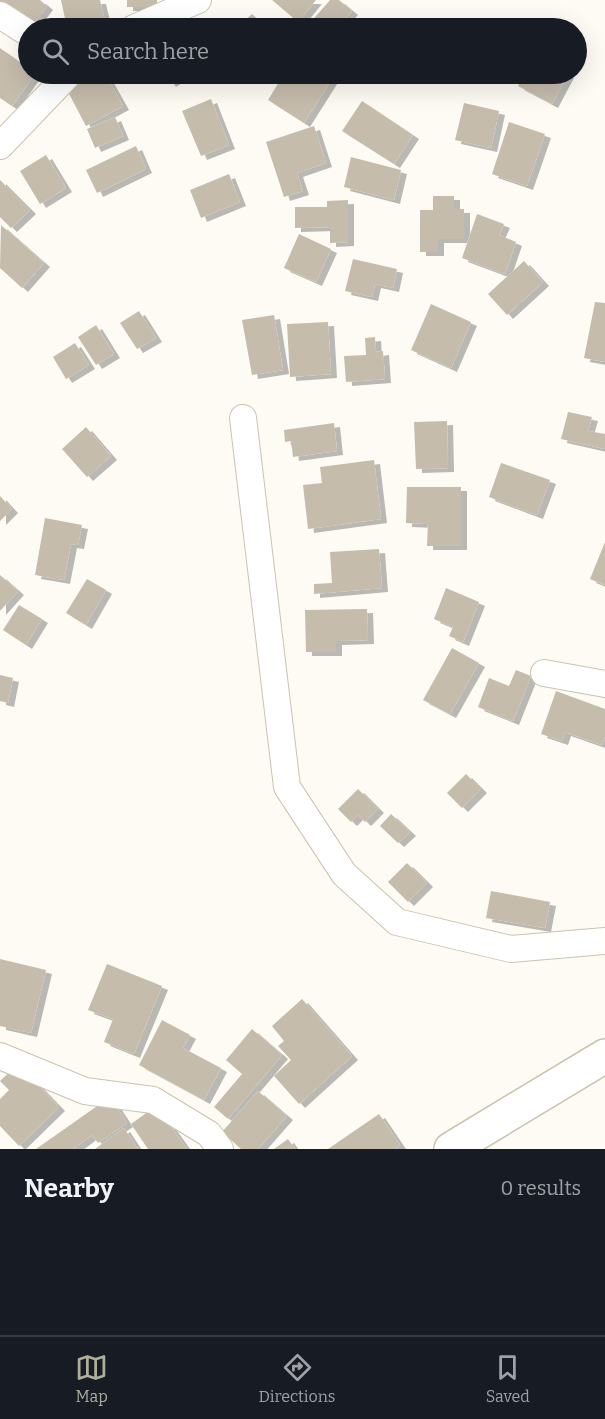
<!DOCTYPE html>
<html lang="en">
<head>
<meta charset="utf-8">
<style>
	:root { --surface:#171b24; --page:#242831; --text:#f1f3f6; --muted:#9ea1a6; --line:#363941; --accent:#aeb09b }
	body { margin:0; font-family:Bitter,serif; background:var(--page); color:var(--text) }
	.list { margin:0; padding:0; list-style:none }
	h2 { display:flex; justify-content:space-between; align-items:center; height:78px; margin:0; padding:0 24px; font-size:26px }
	h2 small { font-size:20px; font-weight:400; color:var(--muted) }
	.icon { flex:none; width:33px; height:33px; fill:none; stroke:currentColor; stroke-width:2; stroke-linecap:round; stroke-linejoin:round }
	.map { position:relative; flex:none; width:605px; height:1149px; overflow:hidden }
	.search { position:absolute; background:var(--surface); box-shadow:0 6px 24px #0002; left:18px; right:18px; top:18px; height:66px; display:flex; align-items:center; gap:15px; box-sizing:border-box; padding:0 21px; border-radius:33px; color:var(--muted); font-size:22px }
	.sheet { height:186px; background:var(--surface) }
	nav { display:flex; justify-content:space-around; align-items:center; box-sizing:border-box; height:84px; border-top:2px solid var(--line); background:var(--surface); font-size:16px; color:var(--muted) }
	nav a { display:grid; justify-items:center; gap:3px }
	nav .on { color:var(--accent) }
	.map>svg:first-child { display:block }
	.building { fill:#c6bcac; filter:url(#shadow) }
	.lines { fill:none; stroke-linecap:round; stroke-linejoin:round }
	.street-casing { stroke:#cbc3b1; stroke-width:28 }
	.primary-casing { stroke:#cbc3b1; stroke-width:36 }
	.street { stroke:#fff; stroke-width:26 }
	.primary { stroke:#fff; stroke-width:33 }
</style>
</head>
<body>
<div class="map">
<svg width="605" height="1149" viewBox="0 0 605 1149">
	<defs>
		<filter id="shadow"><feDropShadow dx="6" dy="4" stdDeviation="0" flood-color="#0004"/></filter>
	</defs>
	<rect width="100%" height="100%" fill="#fefbf4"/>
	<path class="building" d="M0 0H40L47 6 30 28 0 4Z
		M61 0H100L105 21 67 28Z
		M127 0H157V7H127Z
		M272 0H316L298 22Z
		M330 0H339L352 11 337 28H316L310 23Z
		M252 14 267 28H237Z
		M204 18 209 28H181Z
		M0 48 28 68V74H35L12 106 0 98Z
		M96 74H105L123 106 86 126 67 90Z
		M164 74H181L182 75 170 83Z
		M284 74H335L304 123 268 100Z
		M443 74H486V77H443Z
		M524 74H568L552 104 518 86Z
		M211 99 229 145 201 156 182 111Z
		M362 101 413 135 394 164 342 131Z
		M464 103 499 111 491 148 455 140Z
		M115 117 123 136 95 148 87 129Z
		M509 122 545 134 527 186 492 174Z
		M314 126 326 163 297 173 303 191 284 197 266 142Z
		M136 146 146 169 97 193 86 170Z
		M46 155 66 188 40 204 20 171Z
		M351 157 401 170 394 200 344 187Z
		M229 174 240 202 201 218 190 190Z
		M0 180 30 210 11 228 0 217Z
		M433 196H454V209H464V239H438V252H420V210H433Z
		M348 200V242L330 243V227L295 228V207H327V201Z
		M477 214 504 224 499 235 516 242 505 274 462 258Z
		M1 225 44 263 22 288 0 268Z
		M299 234 331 249 316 282 284 268Z
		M353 259 397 269 393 288 375 284 372 297 345 291Z
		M524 261 543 282 507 315 488 294Z
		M595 302 605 303V362L584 358Z
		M431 304 471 322 451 368 411 350Z
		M139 311 156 338 137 349 120 323Z
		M274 315 283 370 252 375 242 320Z
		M328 322 331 374 290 377 287 324Z
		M96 325 114 354 96 365 78 337Z
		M375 337 376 352 383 351 385 379 346 382 344 356 366 355 365 338Z
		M75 343 89 365 66 379 53 357Z
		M568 412 592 417 588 431 605 434V449L561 439Z
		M447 421 448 468 416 469 414 422Z
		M334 423 337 451 293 457 291 441 285 442 284 430Z
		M86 427 111 456 87 477 62 449Z
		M374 460 381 519 308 529 303 485 322 483 320 467Z
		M501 463 550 480 537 515 489 497Z
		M407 487H461V546H427L428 524 406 523Z
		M0 496 12 509 0 521Z
		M45 518 82 525 78 545 71 544 64 580 35 575Z
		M605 542V585L590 579Z
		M379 549 382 588 314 594V584L332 583 330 552Z
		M0 575 18 591 0 611Z
		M87 579 106 590 86 625 66 613Z
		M446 588 479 602 463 642 449 636 453 627 434 619Z
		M19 605 42 619 26 645 3 630Z
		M367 609 368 640 336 641V652H306L305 610Z
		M452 648 479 663 450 714 423 700Z
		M516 670 531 676 513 721 478 707 489 678 509 686Z
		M0 675 13 678 8 703 0 701Z
		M556 691 605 709V736L602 745 565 732 562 741 541 734Z
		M466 774 481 789 462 808 447 793Z
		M358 789 378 809 365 822 358 815 351 822 338 809Z
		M391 814 410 832 398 843 380 826Z
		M407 863 427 883 408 902 388 882Z
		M491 891 550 902 545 928 486 918Z
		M0 959 46 970 31 1033 0 1026Z
		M107 964 162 986 134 1054 104 1042 113 1019 88 1010Z
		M302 999 352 1056 299 1104 274 1076 291 1060 278 1046 284 1041 272 1026Z
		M162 1020 190 1035 183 1048 221 1068 204 1100 139 1065Z
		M252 1029 282 1055 228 1119 214 1107 242 1074 226 1060Z
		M18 1064 59 1107 19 1146 0 1126V1099L9 1090 0 1081Z
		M258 1091 287 1116 258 1149H241L222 1132Z
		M110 1097 127 1123 98 1143 92 1135 73 1149H36Z
		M156 1106 187 1149H148L131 1124Z
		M379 1114 400 1145 395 1149H328Z
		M124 1128 138 1149H95Z
		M288 1139 295 1149H274Z"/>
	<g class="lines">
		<g class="street-casing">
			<path id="street" d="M0 15 28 33
				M134 28 198 0
				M0 146 69 74
				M243 418 287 787 344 874 397 922 511 949 605 941
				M544 673 605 684
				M0 1056 85 1091 153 1100 209 1134 220 1149"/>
		</g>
		<g class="primary-casing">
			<path id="primary" d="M451 1149 605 1056"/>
		</g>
		<use href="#street" class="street"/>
		<use href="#primary" class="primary"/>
	</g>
</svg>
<div class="search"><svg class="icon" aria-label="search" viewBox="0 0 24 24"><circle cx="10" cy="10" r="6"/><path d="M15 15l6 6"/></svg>Search here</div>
</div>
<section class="sheet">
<h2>Nearby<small>0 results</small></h2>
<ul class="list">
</ul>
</section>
<nav>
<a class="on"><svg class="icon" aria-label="map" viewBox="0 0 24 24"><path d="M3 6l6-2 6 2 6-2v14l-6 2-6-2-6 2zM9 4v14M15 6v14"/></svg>Map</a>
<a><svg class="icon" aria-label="directions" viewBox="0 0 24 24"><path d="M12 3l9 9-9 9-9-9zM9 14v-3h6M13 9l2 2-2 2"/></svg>Directions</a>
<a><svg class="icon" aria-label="saved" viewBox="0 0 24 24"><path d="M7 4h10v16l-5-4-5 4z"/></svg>Saved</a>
</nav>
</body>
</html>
